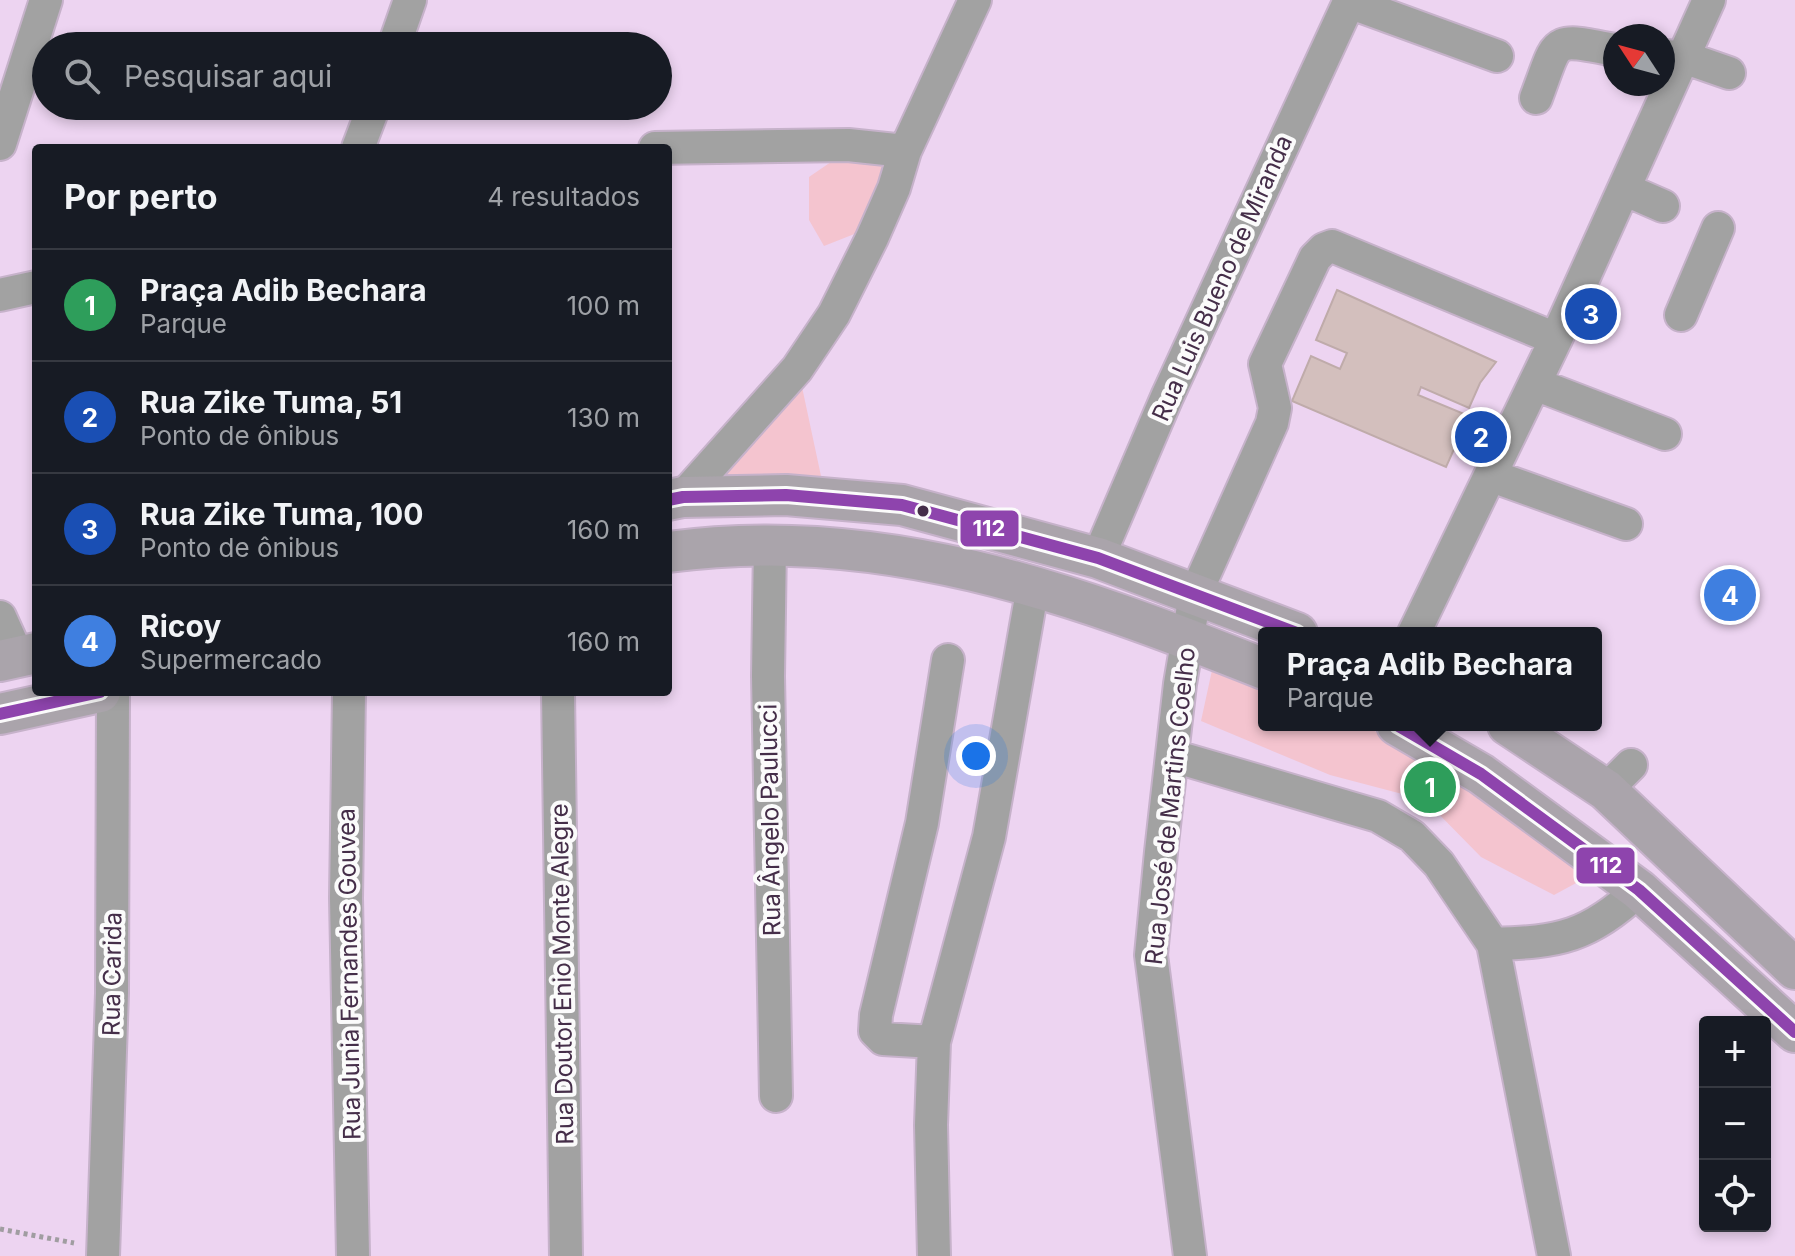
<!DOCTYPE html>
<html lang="pt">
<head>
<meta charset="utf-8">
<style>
	:root { --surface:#171b24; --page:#242831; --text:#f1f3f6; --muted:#9ea1a6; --line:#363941; --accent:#db2777 }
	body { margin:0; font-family:Inter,sans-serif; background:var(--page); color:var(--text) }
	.controls { position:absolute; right:24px; bottom:24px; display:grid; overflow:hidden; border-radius:8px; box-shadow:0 4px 12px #0003 }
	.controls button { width:72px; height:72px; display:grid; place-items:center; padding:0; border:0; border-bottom:2px solid var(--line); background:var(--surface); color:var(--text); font:40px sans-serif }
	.compass { position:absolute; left:1603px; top:24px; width:72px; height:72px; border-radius:50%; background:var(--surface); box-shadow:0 4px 12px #0003; rotate:306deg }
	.you { position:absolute; left:976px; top:756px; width:28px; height:28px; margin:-20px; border:6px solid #fff; border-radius:50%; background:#1a73e8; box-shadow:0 0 0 12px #1a73e833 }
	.badge { display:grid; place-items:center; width:52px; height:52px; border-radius:50%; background:var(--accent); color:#fff; font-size:26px; font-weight:700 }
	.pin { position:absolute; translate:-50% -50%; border:4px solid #fff; box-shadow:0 2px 8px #0006 }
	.popup { position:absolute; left:1258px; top:627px; width:344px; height:104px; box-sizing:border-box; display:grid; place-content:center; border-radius:8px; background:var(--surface); filter:drop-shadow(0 2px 6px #0005); font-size:26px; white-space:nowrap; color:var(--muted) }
	.popup b { font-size:30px; color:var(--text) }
	.popup::after { content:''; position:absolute; left:50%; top:100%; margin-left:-16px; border:16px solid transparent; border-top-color:var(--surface) }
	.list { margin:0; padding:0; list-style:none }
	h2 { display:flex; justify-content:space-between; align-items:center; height:104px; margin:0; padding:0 32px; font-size:34px }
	h2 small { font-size:26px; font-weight:400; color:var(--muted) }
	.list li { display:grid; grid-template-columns:52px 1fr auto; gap:24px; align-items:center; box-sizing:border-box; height:112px; padding:0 32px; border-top:2px solid var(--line) }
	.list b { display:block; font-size:30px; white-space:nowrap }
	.list p { margin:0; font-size:26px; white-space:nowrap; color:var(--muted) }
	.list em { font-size:26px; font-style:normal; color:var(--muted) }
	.icon { flex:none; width:44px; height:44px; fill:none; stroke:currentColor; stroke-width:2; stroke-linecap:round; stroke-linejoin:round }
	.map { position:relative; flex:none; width:1795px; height:1256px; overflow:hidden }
	.search { position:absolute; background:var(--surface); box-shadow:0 4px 12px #0003; left:32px; top:32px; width:640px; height:88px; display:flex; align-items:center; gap:20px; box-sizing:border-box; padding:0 28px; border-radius:44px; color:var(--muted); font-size:30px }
	.panel { position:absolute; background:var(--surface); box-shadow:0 4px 12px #0003; left:32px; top:144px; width:640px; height:552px; border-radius:8px }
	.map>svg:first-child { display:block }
	.green { fill:#f4c4cf }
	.building { fill:#d3bfbd; stroke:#bfabaa; stroke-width:2 }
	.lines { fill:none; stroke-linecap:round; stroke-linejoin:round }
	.minor-casing { stroke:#c6b2ca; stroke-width:36 }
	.major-casing { stroke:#c6b2ca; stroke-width:44 }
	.path { stroke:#a09da1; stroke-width:5; stroke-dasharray:4 4; stroke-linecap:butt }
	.minor { stroke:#a2a2a2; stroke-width:32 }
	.major { stroke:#aaa4ab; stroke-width:40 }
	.bus-1-casing { stroke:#fbfbfb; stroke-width:18 }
	.bus-1 { stroke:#8e44ad; stroke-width:12 }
	.bus-dot { fill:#452e49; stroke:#fbfbfb; stroke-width:3 }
	.labels { text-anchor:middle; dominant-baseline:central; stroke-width:8; stroke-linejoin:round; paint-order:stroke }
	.street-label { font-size:24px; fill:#452e49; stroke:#fbfbfb }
	.line-badge { stroke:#fbfbfb; stroke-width:3 }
	.badge-label { font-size:22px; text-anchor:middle; font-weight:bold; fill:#fff }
</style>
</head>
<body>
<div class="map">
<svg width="1795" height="1256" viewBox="0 0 1795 1256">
	<rect width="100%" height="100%" fill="#edd4f1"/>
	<path class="green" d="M844 153 894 163 867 229 824 246 809 220V177Z
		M802 387 821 476 714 477Z
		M1214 661 1264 684V725H1356L1402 740 1589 876 1554 895 1481 857 1425 800 1330 775 1201 721Z"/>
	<path class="building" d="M1337 290 1496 362 1480 383 1469 408 1421 387 1418 395 1469 416 1446 467 1292 401 1311 356 1340 369 1347 353 1316 340Z"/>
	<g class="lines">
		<g class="minor-casing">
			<path id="minor" d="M1349 2 1497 56
				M394 46 410 0
				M1663 56 1683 57 1729 73
				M1536 98C1559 38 1549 37 1615 50
				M0 144 46 0
				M358 148 374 106
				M655 148 848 145 905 151
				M1624 189 1663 206
				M0 295 36 287
				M1681 315 1718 228
				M1535 384 1665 434
				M1492 476 1626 524
				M683 497 797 369 834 314 872 238 894 188 905 151 975 0
				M770 544 768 676 776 1096
				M1098 558 1167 397 1350 0
				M0 617 18 657
				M1414 633 1556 339 1709 0
				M349 692 346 898 353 1256
				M558 692 566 1256
				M1173 756 1378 816 1412 836 1439 864 1493 944 1554 1256
				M1606 790 1631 765
				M1493 944C1560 942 1588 937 1639 890
				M934 1042 883 1039 875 1031 876 1015 922 823 948 660
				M103 1256 112 993 113 692
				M934 1256 931 1125 934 1042 989 837 1033 586
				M1190 1256 1151 955 1161 852 1180 684 1195 595 1272 423 1275 408 1265 364 1315 258 1324 249 1332 246 1556 339"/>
		</g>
		<g class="major-casing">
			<path id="major" d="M668 500 683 497 786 495 902 505 1098 558 1297 633
				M668 552C879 523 1071 592 1264 669
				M0 661 36 653
				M0 714 100 692
				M1397 725 1481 774 1639 890 1795 1032
				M1508 725 1606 790 1795 969"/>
		</g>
		<path class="path" d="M0 1229 74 1243"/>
		<use href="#minor" class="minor"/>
		<use href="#major" class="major"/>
		<g class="bus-1-casing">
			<path id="bus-1" d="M668 500 683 497 786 495 902 505 1098 558 1297 633
				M0 714 100 692
				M1397 725 1481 774 1639 890 1795 1032"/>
		</g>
		<use href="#bus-1" class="bus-1"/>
	</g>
	<circle class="bus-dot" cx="923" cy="511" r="7"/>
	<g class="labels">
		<g class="street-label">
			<text transform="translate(1222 278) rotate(-66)">Rua Luis Bueno de Miranda</text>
			<text transform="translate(1170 806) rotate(-84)">Rua José de Martins Coelho</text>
			<text transform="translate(770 820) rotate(-91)">Rua Ângelo Paulucci</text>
			<text transform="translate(112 974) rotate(-89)">Rua Carida</text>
			<text transform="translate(349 974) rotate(-91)">Rua Junia Fernandes Gouvea</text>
			<text transform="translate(562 974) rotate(-91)">Rua Doutor Enio Monte Alegre</text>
		</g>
	</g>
	<g class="line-badge">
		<rect x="959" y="509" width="61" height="39" rx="8" fill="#8e44ad"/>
		<rect x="1575" y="846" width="61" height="39" rx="8" fill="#8e44ad"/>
	</g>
	<g class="badge-label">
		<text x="989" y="536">112</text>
		<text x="1606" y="873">112</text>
	</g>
</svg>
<div class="controls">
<button>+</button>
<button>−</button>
<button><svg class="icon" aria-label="locate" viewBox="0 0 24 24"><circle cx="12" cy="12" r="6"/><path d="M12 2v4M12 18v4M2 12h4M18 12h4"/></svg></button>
</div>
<svg class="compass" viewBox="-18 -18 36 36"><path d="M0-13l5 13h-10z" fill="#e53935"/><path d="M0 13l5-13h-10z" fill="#9ea1a6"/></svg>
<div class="you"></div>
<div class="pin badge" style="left:1430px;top:787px;background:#2e9e5b">1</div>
<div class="popup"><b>Praça Adib Bechara</b>Parque</div>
<div class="pin badge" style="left:1481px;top:437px;background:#1a4fb4">2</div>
<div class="pin badge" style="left:1591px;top:314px;background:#1a4fb4">3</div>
<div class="pin badge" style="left:1730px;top:595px;background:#3f7fe0">4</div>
<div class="search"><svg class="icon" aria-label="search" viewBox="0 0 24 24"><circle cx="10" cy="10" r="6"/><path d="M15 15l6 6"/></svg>Pesquisar aqui</div>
<section class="panel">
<h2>Por perto<small>4 resultados</small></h2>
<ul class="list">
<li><span class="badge" style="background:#2e9e5b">1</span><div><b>Praça Adib Bechara</b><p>Parque</p></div><em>100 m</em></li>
<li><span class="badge" style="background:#1a4fb4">2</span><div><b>Rua Zike Tuma, 51</b><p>Ponto de ônibus</p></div><em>130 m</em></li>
<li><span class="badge" style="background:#1a4fb4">3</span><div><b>Rua Zike Tuma, 100</b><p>Ponto de ônibus</p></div><em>160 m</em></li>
<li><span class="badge" style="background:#3f7fe0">4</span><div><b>Ricoy</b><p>Supermercado</p></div><em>160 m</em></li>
</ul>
</section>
</div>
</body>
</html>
